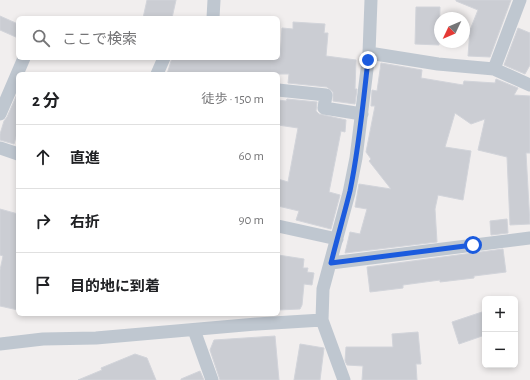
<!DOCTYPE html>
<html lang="ja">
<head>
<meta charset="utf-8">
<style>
	:root { --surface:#fff; --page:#f2f2f2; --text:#202124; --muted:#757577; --line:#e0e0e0 }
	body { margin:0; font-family:"Alegreya Sans","Noto Sans JP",sans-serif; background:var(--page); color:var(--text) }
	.controls { position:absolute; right:12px; bottom:12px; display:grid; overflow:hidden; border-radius:6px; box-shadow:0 2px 6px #0003 }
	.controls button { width:36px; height:36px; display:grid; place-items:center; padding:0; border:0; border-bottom:1px solid var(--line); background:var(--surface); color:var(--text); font:20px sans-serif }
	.compass { position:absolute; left:434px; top:12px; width:36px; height:36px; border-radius:50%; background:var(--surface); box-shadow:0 2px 6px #0003; rotate:226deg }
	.stop { position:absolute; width:12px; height:12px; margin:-9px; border:3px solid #1b5bde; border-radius:50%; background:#fff }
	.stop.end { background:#1b5bde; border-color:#fff; box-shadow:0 1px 4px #0008 }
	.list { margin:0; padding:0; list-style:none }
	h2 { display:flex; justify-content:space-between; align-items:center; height:52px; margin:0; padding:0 16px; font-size:17px }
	h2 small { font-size:13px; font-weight:400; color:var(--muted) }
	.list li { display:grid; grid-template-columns:26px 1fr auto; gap:12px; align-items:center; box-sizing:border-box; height:64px; padding:0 16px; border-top:1px solid var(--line) }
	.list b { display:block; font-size:15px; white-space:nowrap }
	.list em { font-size:13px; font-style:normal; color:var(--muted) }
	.icon { flex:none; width:22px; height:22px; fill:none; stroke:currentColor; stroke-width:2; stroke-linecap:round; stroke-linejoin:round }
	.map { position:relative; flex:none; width:530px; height:380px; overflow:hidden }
	.search { position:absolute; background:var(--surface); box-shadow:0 2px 6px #0003; left:16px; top:16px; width:264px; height:44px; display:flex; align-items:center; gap:10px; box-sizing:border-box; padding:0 14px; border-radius:6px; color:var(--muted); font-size:15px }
	.panel { position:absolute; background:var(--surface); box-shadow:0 2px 6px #0003; left:16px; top:72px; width:264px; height:244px; border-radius:6px }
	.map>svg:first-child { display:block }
	.building { fill:#cbcdd3; stroke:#d2d4da }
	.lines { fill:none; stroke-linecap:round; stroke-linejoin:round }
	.minor { stroke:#bfc7d0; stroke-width:13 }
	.route { stroke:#1b5bde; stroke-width:5 }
</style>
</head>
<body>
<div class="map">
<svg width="530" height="380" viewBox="0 0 530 380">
	<rect width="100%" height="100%" fill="#f1eeee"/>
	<path class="building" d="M147 0H176L172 18H143Z
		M456 0H511L490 57 468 56 470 30 478 10 456 1Z
		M416 7H440L439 45 415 44Z
		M0 16 18 24V38L0 30Z
		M293 22 325 24 324 33H328L326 56 356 60 355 89H357L355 104 333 101V92L327 87 288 83 289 74H167L172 58H280L282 28 293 29Z
		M518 28 530 33V65L525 74 504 65Z
		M381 63 422 70 421 78 463 85 464 81 495 83 496 79 518 88 514 95 530 96V153H526L530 224 510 225 507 157 478 150 485 119 471 124 455 113 445 147 471 151 463 200 438 195 435 209 437 242 345 253 350 232 360 234 367 209 355 207 359 184 391 189 369 161 371 159 366 152 375 106H371L372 90 377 91Z
		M18 92V130L14 144 0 140V134L4 121 7 117Z
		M287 99 317 102 316 111 319 114 346 120 345 132 341 131 329 192 340 195 331 229 296 220 299 211 278 206V179L288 182 298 128 278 125V100L286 101Z
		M0 209 18 214V310L0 306V270L3 256 0 255Z
		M507 219 508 233 491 235 490 221Z
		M503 249 506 272 474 276V278L440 282V280L403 285V288L370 292 367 267Z
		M278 255 304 259 303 268H308L307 272 314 273 312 285 304 284 302 305 300 309 278 310Z
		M485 311V335L459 344 452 322Z
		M418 332 421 364H416L417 380H362L363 366 347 365 345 361 346 347H393L392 334Z
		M275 336 279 380H220L210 350 214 340Z
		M300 344 324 348 320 380H294Z
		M135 354 147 358 156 380H78L102 370 101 368Z
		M200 371 204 380H181V379Z"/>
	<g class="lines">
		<path class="minor" d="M213 18 214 0
			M369 53 438 64 494 69 530 85
			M494 69 520 0
			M157 74 164 58
			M278 90 326 95 324 108 362 114
			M0 114 24 58
			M0 148 18 154
			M278 226 337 239
			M331 263 530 238
			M322 320 323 289 349 193 356 158 369 53 371 0
			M194 330 212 380
			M0 344 43 339 96 338 257 324 322 320 344 380"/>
	</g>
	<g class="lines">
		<path class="route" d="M368 60C363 104 359 148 350 191 344 215 337 239 331 263L473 245"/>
	</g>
</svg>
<div class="controls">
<button>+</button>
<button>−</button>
</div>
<svg class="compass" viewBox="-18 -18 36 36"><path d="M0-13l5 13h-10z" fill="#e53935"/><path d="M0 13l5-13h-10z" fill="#757577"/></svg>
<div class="stop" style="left:473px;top:245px"></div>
<div class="stop end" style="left:368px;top:60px"></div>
<div class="search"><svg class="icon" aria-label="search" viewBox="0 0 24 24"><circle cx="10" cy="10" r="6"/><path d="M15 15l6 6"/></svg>ここで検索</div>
<section class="panel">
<h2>2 分<small>徒歩 · 150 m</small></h2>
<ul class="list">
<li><svg class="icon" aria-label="ahead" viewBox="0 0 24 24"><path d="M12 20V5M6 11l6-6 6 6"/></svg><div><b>直進</b></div><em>60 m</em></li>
<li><svg class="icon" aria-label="right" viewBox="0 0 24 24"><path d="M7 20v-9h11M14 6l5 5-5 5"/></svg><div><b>右折</b></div><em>90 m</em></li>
<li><svg class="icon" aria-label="arrive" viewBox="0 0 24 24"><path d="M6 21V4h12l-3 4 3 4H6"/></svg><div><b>目的地に到着</b></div></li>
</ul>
</section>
</div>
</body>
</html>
